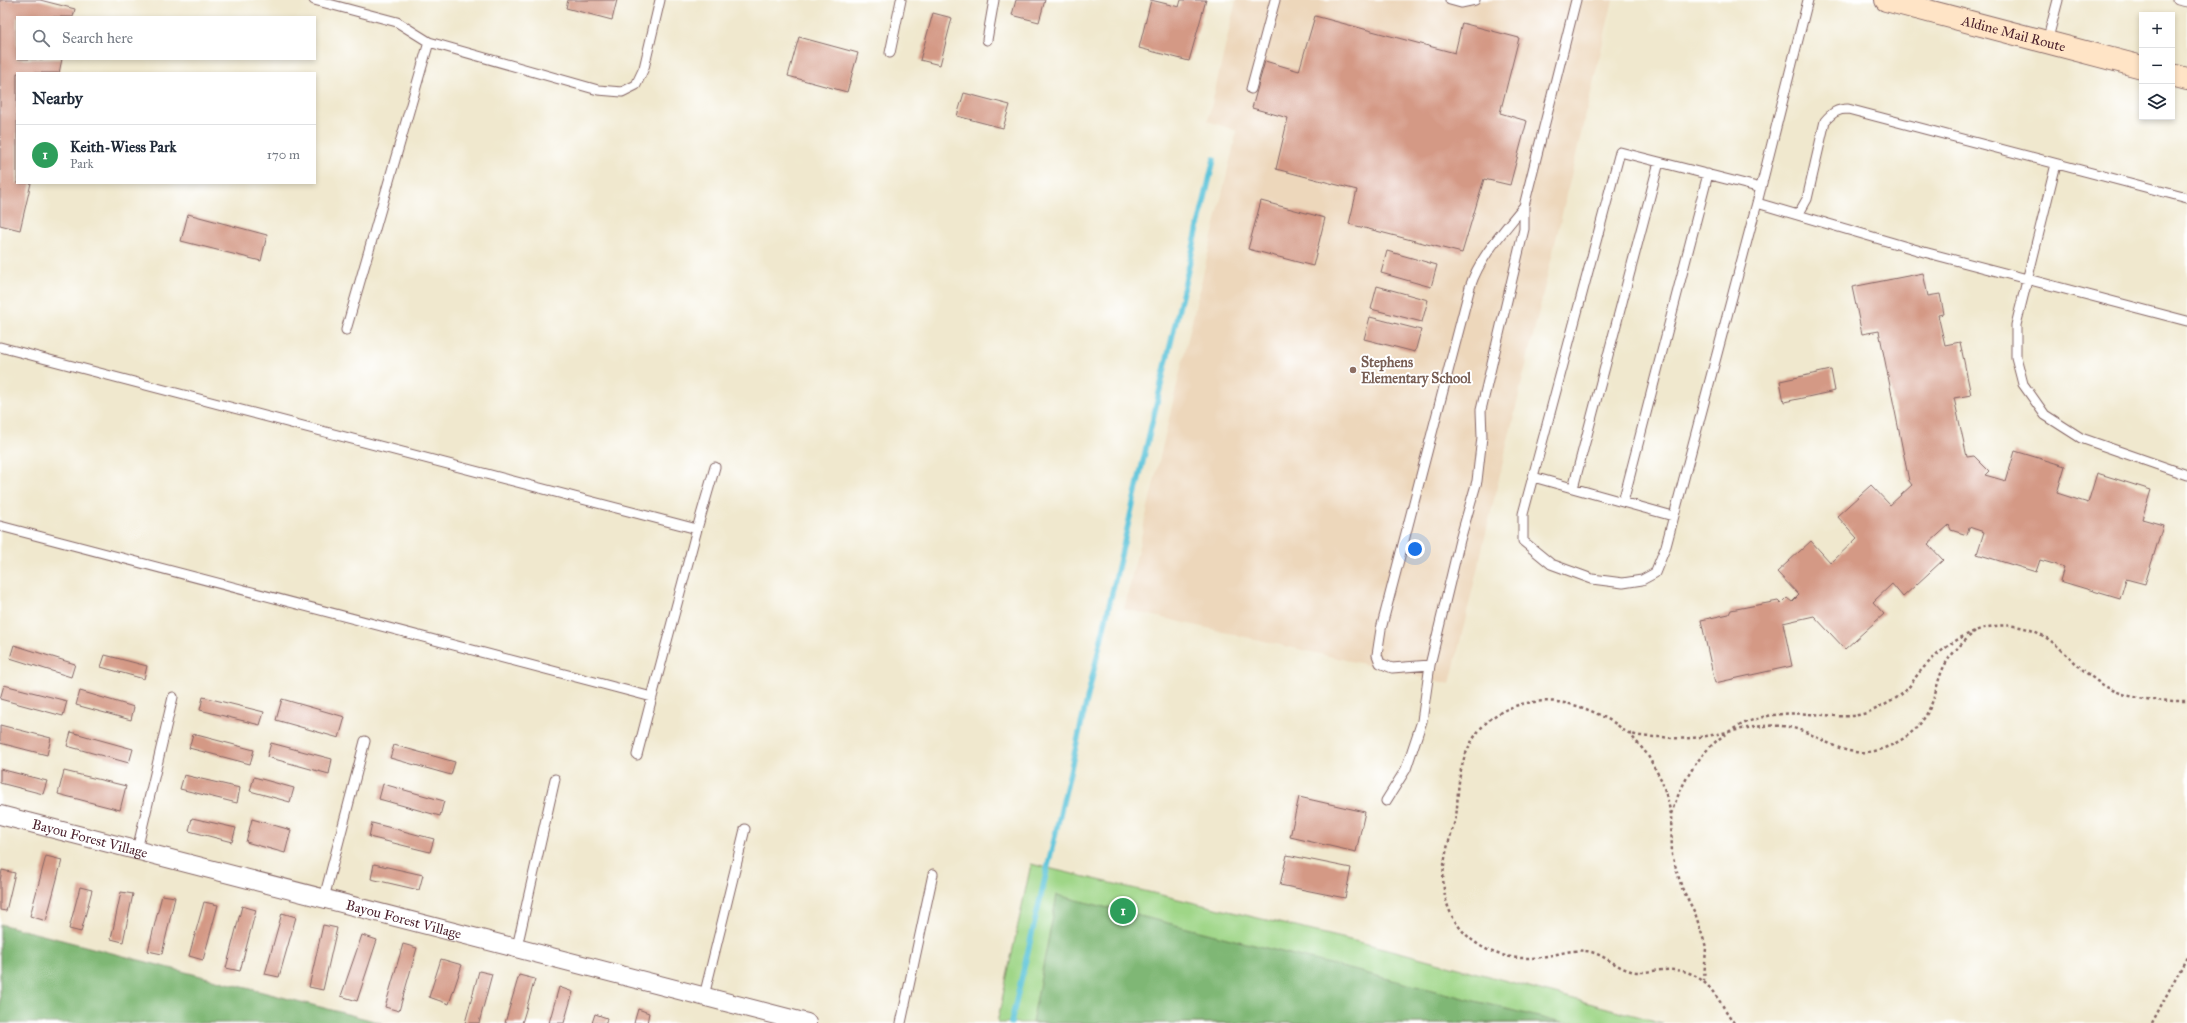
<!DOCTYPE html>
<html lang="en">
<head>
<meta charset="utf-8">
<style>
	:root { --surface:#fff; --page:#f2f2f3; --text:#1f2937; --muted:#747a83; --line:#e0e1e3; --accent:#b45309 }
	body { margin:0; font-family:"IM FELL Great Primer",serif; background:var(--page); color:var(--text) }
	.controls { position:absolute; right:12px; top:12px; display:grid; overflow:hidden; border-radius:0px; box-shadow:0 2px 6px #0003 }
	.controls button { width:36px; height:36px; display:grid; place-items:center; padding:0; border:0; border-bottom:1px solid var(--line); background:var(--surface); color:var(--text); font:20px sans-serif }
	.you { position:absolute; left:1415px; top:549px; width:14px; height:14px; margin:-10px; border:3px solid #fff; border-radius:50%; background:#1a73e8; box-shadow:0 0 0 6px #1a73e833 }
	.badge { display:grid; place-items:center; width:26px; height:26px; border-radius:50%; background:var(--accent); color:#fff; font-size:13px; font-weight:700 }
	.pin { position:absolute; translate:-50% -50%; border:2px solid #fff; box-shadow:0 1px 4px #0006 }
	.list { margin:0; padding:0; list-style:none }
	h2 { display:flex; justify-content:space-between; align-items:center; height:52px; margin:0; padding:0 16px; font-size:17px }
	h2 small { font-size:13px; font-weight:400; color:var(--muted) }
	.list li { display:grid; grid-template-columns:26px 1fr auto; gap:12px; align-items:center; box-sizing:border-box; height:60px; padding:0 16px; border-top:1px solid var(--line) }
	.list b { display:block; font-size:15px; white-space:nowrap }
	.list p { margin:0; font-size:13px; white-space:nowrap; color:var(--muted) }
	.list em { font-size:13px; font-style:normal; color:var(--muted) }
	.icon { flex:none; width:22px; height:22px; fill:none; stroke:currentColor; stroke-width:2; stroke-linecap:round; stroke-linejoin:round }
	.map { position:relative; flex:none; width:2187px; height:1023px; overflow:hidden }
	.search { position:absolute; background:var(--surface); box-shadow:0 2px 6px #0003; left:16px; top:16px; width:300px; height:44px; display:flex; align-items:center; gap:10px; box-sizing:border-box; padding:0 14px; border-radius:0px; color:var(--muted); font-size:15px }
	.panel { position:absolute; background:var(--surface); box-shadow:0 2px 6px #0003; left:16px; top:72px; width:300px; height:112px; border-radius:0px }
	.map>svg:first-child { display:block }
	.built { fill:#edd7bb }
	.green { fill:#9fd687; stroke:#747a59 }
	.forest { fill:#7fb774; stroke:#646b50 }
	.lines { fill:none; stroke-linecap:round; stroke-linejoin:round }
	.stream { stroke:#5dc4da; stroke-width:5.5 }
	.building { fill:#d49985 }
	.service-casing { stroke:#846564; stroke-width:11 }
	.minor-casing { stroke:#846564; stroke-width:20 }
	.secondary-casing { stroke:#846564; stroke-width:24 }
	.path { stroke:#846564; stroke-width:2.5; stroke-dasharray:3 3; stroke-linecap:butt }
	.service { stroke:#fff; stroke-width:9 }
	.minor { stroke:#fff; stroke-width:18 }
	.secondary { stroke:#ffe4c6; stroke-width:22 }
	.education-dot { fill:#8d6e63; stroke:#fff; stroke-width:1.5 }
	.labels { text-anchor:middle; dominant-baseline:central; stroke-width:4; stroke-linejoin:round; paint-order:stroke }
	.street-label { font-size:14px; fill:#4a1f2b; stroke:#fff }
	.education-label { font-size:14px; font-weight:bold; fill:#785e54; stroke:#fff; text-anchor:start }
</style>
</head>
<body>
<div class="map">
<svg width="2187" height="1023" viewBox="0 0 2187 1023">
	<rect width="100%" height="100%" fill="#fff"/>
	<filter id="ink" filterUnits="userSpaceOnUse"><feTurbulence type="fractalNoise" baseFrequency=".025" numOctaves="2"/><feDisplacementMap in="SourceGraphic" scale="8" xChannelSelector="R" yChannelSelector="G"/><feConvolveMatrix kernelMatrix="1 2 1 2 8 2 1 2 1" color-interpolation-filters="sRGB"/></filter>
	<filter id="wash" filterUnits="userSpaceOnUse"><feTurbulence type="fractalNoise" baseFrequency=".012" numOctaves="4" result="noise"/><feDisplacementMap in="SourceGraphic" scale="16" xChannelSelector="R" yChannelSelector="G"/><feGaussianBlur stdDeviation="0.9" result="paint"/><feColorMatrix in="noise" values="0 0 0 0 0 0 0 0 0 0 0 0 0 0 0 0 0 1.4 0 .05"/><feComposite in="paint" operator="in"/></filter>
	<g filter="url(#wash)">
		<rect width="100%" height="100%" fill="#f0e8ce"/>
		<path class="built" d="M1236 0H1613L1450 684 1124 609 1237 131 1208 121Z"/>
		<path class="green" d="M1031 864 1388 949 1663 1023H997Z"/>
		<path class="forest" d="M1057 895 1562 1023H1032Z
			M0 924 382 1023H0Z"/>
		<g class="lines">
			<path class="stream" d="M1011 1023 1214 159"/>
		</g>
		<g id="blocks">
			<path class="building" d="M0 0H40L75 9 73 17H17V59H62L59 73H17V183H31L20 230 0 225Z
				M568 0H617L612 20 566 8Z
				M1016 0H1045L1039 22 1012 15Z
				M1151 0 1179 7 1181 0H1206L1189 61 1139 48Z
				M933 13 952 18 940 65 920 60Z
				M1315 16 1455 53 1462 23 1519 38 1500 113 1527 121 1510 185 1484 179 1462 253 1349 224 1357 190 1276 169 1288 118 1252 108 1265 61 1299 71Z
				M799 37 858 53 847 92 788 76Z
				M964 93 1010 105 1003 128 957 116Z
				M1261 201 1325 218 1313 266 1248 249Z
				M188 214 267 235 261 261 181 241Z
				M1387 251 1437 265 1431 287 1381 273Z
				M1923 273 1928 296 1940 294 1944 314 1938 315 1945 345 1960 342 1971 395 1954 398 1967 457 1974 456 1989 471 1985 475 2006 481 2015 451 2065 466 2057 493 2088 503 2097 473 2151 490 2142 519 2163 525 2145 584 2126 579 2120 599 2060 581 2064 567 2040 560 2036 572 1977 554 1984 532 1969 527 1967 535 1951 530 1949 525 1928 544 1943 560 1903 597 1892 584 1873 602 1884 614 1845 649 1814 616 1783 623 1792 666 1715 683 1701 620 1729 614 1731 610 1778 601 1781 604 1787 598 1792 602 1799 595 1777 572 1811 541 1831 563 1857 538 1837 516 1871 485 1890 505 1912 485 1909 481 1879 331 1862 334 1852 287Z
				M1377 286 1428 300 1422 322 1371 309Z
				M1370 317 1421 330 1415 352 1364 339Z
				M1831 370 1835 391 1784 402 1780 381Z
				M14 645 75 664 71 677 10 658Z
				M105 655 147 666 144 679 101 667Z
				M4 685 67 701 63 716 0 699Z
				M80 691 134 707 131 720 76 705Z
				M203 697 264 712 260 725 200 710Z
				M282 699 345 717 339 738 276 720Z
				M0 725 51 738 47 755 0 743Z
				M71 732 133 749 129 763 67 746Z
				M193 734 254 750 250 764 189 748Z
				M271 743 332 759 329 774 267 757Z
				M394 745 455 762 451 775 390 758Z
				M0 769 47 781 43 794 0 783Z
				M64 771 126 786 120 810 58 794Z
				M184 775 240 788 237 803 180 789Z
				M254 777 294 788 290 802 250 791Z
				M383 784 444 801 440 816 379 799Z
				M1299 797 1365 812 1356 852 1290 837Z
				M192 818 236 828 232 842 189 831Z
				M252 819 291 830 285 853 246 842Z
				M372 823 434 839 430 852 369 837Z
				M1287 855 1351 868 1345 898 1280 885Z
				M46 856 62 860 46 921 30 916Z
				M374 864 423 875 419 890 371 879Z
				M2 870 15 873 6 911 0 910V881Z
				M80 887 92 890 81 932 69 929Z
				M121 892 133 894 123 942 111 939Z
				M162 895 175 897 162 954 148 951Z
				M204 902 218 905 203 960 189 956Z
				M242 906 256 910 240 971 226 968Z
				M282 913 296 917 279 977 265 974Z
				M323 925 337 928 323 990 309 987Z
				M362 935 377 940 357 1001 341 996Z
				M403 944 417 948 399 1011 385 1007Z
				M441 959 462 965 449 1004 429 997Z
				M479 971 492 974 479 1023H465Z
				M519 975 535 979 522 1023H505Z
				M559 987 573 992 564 1023H549Z
				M638 1009 649 1013 647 1023H634Z
				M595 1014 607 1018 606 1023H592Z"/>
		</g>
	</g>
	<g filter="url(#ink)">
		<use href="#blocks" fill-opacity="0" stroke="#846564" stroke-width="1"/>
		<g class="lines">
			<g class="service-casing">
				<path id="service" d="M314 0 397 22 429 42 598 90 622 92 636 85 644 68 660 0
					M1450 0 1461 3 1475 0
					M1808 0 1757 203 1924 252 2187 321
					M2178 0 2187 2
					M987 40 994 0
					M2047 42 2058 0
					M890 53 901 0
					M1251 89 1275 0
					M2056 164 2016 325V357L2023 384 2045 415 2081 438 2187 475
					M1757 203 1666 546 1655 573 1642 580 1623 583 1592 579 1551 564 1523 541V514L1620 152 1761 188
					M1524 206V229L1481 410 1482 437 1477 481 1460 540 1430 665 1392 668 1380 663 1377 655 1381 629 1470 287C1480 256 1504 231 1524 206Z
					M1524 206 1576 0
					M1798 215 1807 199 1825 121C1832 113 1837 109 1848 109L2187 198
					M346 330 429 42
					M0 347 697 529 652 697 0 526
					M1533 477 1673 516
					M1573 488 1659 162
					M1623 502 1708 174
					M697 529 715 467
					M637 755 652 697
					M1386 801 1406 769 1422 721 1430 665
					M137 850 173 697
					M324 898 365 741
					M517 947 555 779
					M704 996 745 829
					M901 1023 933 874"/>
			</g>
			<g class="minor-casing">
				<g id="minor">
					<path id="s1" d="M0 815 807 1023"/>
				</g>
			</g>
			<g class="secondary-casing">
				<g id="secondary">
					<path id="s2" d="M1886 0 2142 67"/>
					<path d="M2172 75 2187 79"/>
				</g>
			</g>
			<path class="path" d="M1629 733 1647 754 1662 781 1667 798 1671 814 1672 855 1682 888 1695 913 1706 947 1704 980
				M1671 814C1693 749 1736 708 1809 714 1835 715 1853 721 1878 708 1887 704 1900 697 1907 689 1911 685 1914 679 1918 674 1941 647 1976 621 2014 626 2052 631 2065 657 2093 678 2121 700 2153 701 2187 701
				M1734 1023C1714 994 1704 967 1664 970 1654 970 1640 974 1631 971 1615 967 1603 953 1586 951 1573 949 1560 954 1547 956 1511 963 1476 953 1455 921 1440 897 1441 868 1449 841 1452 830 1456 820 1457 808 1458 789 1459 767 1468 749 1488 702 1542 692 1586 709 1596 713 1607 718 1616 724 1620 727 1625 732 1629 733 1639 737 1653 737 1662 737 1671 738 1681 739 1690 738 1723 736 1756 721 1789 727 1823 734 1840 760 1878 750 1902 743 1922 728 1931 705 1937 691 1938 676 1946 663 1953 651 1966 640 1976 630
				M2152 1023 2187 956"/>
			<use href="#service" class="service"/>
			<use href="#minor" class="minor"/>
			<use href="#secondary" class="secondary"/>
		</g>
	</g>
	<circle class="education-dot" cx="1353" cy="370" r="4"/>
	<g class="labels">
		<g class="street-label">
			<text stroke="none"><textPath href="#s2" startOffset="132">Aldine Mail Route</textPath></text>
			<text stroke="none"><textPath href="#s1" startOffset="93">Bayou Forest Village</textPath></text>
			<text stroke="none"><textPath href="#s1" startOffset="417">Bayou Forest Village</textPath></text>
		</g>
		<g class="education-label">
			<text x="1361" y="362">Stephens<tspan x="1361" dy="16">Elementary School</tspan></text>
		</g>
	</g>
</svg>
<div class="controls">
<button>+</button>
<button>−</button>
<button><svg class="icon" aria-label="layers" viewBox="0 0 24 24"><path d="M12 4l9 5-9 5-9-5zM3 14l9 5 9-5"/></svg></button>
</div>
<div class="you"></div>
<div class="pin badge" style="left:1123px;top:911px;background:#2e9e5b">1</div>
<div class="search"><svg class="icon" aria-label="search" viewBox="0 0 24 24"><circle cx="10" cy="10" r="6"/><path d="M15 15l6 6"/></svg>Search here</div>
<section class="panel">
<h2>Nearby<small></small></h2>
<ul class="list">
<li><span class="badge" style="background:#2e9e5b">1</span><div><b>Keith-Wiess Park</b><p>Park</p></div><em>170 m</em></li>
</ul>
</section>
</div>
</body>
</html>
